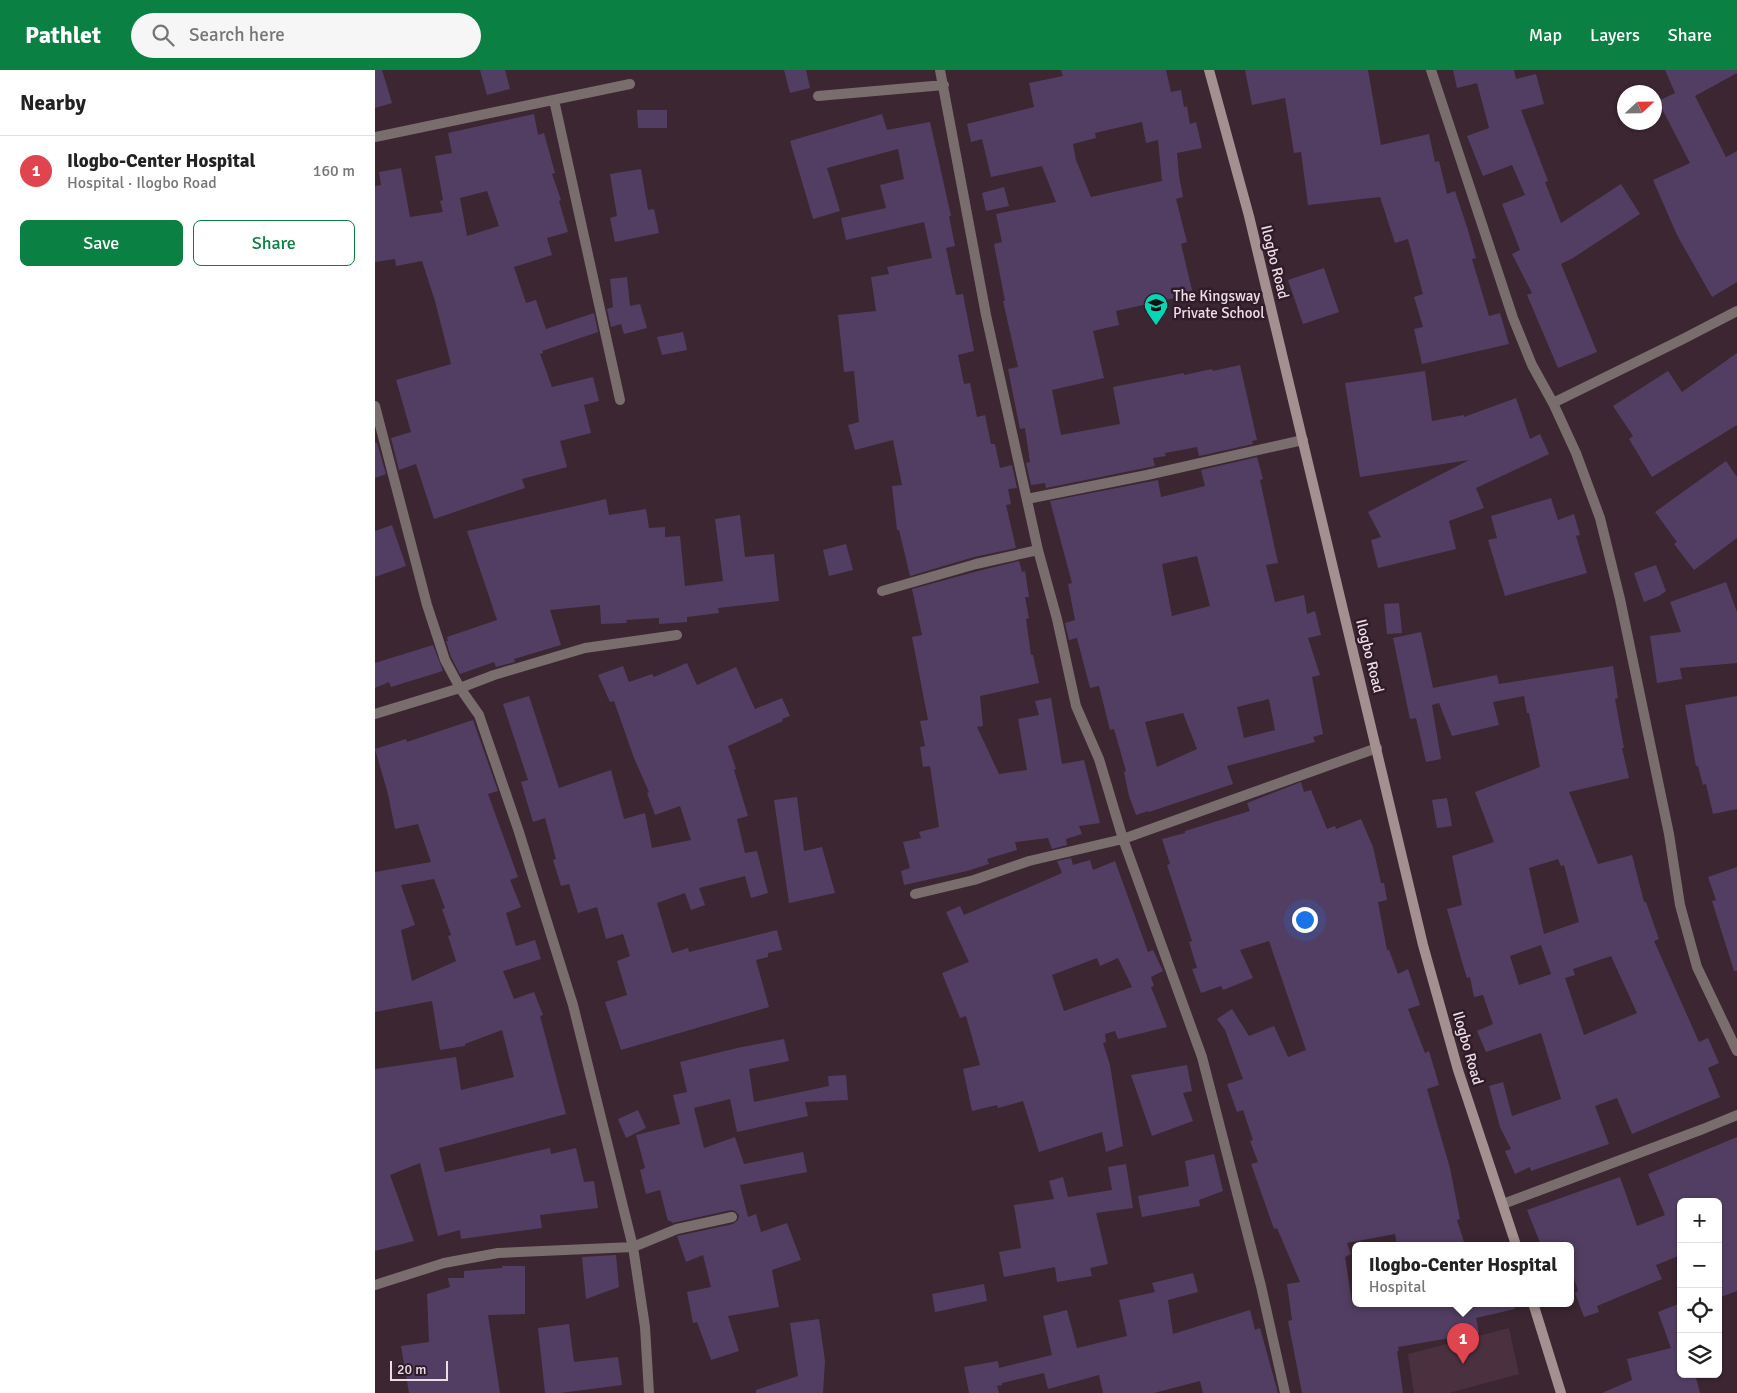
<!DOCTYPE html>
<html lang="en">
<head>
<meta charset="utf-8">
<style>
	:root { --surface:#fff; --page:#f6f6f6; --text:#222; --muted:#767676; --line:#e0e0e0; --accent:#0b8043 }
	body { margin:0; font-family:Signika,sans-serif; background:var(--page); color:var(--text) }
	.controls { position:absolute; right:15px; bottom:15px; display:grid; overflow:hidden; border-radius:8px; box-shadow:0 1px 4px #0004 }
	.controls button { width:45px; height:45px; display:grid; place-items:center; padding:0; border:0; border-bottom:1px solid var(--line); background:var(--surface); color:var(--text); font:25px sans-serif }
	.compass { position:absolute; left:1242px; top:15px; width:45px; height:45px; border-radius:50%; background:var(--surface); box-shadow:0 1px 4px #0004; rotate:68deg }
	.scale { position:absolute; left:15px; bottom:12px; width:58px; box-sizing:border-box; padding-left:5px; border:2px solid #ecdde5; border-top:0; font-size:14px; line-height:18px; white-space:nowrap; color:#ecdde5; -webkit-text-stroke:4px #301c28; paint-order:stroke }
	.you { position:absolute; left:929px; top:849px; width:18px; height:18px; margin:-12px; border:4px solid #fff; border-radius:50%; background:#1a73e8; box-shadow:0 0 0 8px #1a73e833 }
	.badge { display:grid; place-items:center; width:32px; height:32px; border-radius:50%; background:var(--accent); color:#fff; font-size:16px; font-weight:700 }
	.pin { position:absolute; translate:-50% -41px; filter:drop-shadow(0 1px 2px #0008) }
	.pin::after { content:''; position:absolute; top:26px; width:18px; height:15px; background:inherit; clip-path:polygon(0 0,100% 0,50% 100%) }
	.popup { position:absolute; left:977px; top:1172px; width:222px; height:65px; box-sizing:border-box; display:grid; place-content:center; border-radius:8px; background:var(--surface); filter:drop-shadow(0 1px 4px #0005); font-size:16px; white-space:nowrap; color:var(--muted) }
	.popup b { font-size:19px; color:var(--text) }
	.popup::after { content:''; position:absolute; left:50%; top:100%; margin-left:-10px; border:10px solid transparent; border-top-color:var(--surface) }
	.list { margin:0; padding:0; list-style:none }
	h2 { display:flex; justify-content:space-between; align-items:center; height:65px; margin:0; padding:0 20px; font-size:21px }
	h2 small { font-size:16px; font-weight:400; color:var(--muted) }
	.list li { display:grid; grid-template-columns:32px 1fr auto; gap:15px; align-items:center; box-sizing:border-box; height:70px; padding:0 20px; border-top:1px solid var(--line) }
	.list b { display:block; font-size:19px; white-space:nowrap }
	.list p { margin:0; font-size:16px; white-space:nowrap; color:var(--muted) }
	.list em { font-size:16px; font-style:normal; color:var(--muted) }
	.actions { display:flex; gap:10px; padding:15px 20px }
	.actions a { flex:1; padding:11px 0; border:1px solid var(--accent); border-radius:8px; text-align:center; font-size:18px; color:var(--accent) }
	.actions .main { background:var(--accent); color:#fff }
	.icon { flex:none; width:28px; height:28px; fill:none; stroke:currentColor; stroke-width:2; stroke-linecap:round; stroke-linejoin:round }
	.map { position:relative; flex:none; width:1362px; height:1323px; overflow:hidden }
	header { display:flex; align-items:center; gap:30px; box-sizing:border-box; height:70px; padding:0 25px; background:var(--accent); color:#fff }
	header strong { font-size:24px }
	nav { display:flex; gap:28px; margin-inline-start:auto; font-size:18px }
	.search { width:350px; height:45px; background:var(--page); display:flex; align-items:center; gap:12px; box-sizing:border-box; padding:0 18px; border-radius:28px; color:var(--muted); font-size:19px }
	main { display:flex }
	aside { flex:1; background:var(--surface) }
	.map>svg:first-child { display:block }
	.built { fill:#4b3040 }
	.building { fill:#533e63; fill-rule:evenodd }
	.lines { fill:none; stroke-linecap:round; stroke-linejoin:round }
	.street { stroke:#7a6d6d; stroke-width:10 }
	.secondary { stroke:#a59091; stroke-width:10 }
	.labels { text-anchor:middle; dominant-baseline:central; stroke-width:5; stroke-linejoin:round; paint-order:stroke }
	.street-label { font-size:15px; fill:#ecdde5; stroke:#301c28 }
	.poi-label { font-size:15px; fill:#ecdde5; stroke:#301c28; text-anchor:start }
</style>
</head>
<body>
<header>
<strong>Pathlet</strong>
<div class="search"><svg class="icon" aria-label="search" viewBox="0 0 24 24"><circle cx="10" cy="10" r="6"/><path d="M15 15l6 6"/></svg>Search here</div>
<nav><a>Map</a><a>Layers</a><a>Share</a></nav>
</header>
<main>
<aside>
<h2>Nearby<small></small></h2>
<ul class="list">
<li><span class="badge" style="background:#e0444e">1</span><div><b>Ilogbo-Center Hospital</b><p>Hospital · Ilogbo Road</p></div><em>160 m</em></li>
</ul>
<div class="actions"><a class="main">Save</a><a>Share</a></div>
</aside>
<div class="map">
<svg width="1362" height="1323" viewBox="0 0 1362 1323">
	<rect width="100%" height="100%" fill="#3b2632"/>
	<path class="built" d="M1134 1258 1144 1304 1074 1323H1039L1033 1284Z"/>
	<path class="building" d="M0 0H7L17 33 0 38Z
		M105 0H130L135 19 112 25Z
		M409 0H431L435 18 415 23Z
		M686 0H791L796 22 806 20 809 37 812 36 815 54 821 52 827 78 802 83 804 106 808 127 801 129 812 172 806 174 818 224 741 241 744 255 718 261 729 308 677 320 686 365 745 354 738 317 809 303V305L837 299 838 301 865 295 882 370 877 371 878 374 824 386 822 377 790 383 791 386 778 388 780 396 671 418 670 413 656 415 651 393 655 392 650 358 645 359 633 299 643 297 628 231H630L619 174 627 172 621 144 681 132 667 96 616 107 607 69 596 72 592 54 659 37 654 13 688 6ZM767 52 771 73 783 70 787 111 716 127 701 90 698 74 721 68 720 63Z
		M870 0H993L1006 75 1054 64 1060 92 1064 91 1072 124 1080 121 1092 157 1101 188 1097 189 1114 246 1125 243 1134 274 1047 294 1039 259 1048 257 1039 227 1048 224 1033 169 1020 173 1005 127 933 135 926 82 919 83 910 28 877 35Z
		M1078 0H1139L1141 9 1161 4 1169 34 1146 40 1173 111 1170 112 1186 153 1246 114 1265 144 1198 188 1186 194 1222 282 1183 298 1152 225 1157 223 1137 184 1145 180 1127 134 1150 125 1137 95 1108 106 1092 66 1114 58 1102 13 1082 18Z
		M1290 0H1362V3L1320 26 1351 87 1362 81V212L1337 227 1302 165 1278 110 1315 93 1283 31 1300 23Z
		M262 40H292V58H263Z
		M159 44 163 65 169 63 180 103 177 104 186 130 184 131 193 162 172 168 177 185 139 197 151 233 161 230 171 259 219 243 223 262 167 281 168 283 165 284 177 317 218 307 224 331 209 335 216 363 185 371 192 397 147 409 150 418 59 449 41 394 24 400 16 368 36 362 21 310 76 294 60 231 47 191 21 196 20 189 0 192V116L6 115 4 102 26 98 35 147 68 142 65 131 68 130 60 86 77 83 73 63ZM112 121 124 156 92 166 85 128Z
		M507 44 512 60 555 52 576 146H574L580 176 571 178 581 225 588 224 599 281 583 285 589 314 595 313 602 347 610 345 616 374H620L625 398 637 395 642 418 633 419 636 434 631 435 641 478 599 487 535 506 524 460H522L517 416 527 415 518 370 480 380 473 355 484 352 479 301 469 302 463 245 501 241 496 207 514 204 512 197 557 188 549 152 471 170 466 148 511 138 505 115 529 109 523 79 452 98 465 141 438 149 415 71Z
		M266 99 273 140 279 139 284 163 240 172 235 148 242 146 235 104Z
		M629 117 634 136 611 141 607 123Z
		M949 198 964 242 928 254 913 210Z
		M252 207 255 236 265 234 272 258 249 264 246 254 236 257 232 239 238 237 235 209Z
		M308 262 312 280 287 285 282 267Z
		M1362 283V355L1277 407 1254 369 1258 366 1238 336 1293 301 1307 322Z
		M1050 301 1057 351 1089 345V347L1141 328 1155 369 1165 364 1174 384 1101 418 1109 438 1074 451 1081 479 1003 498 996 470 1006 467 993 442 1094 390 985 407 970 313Z
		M0 373H2L11 404 0 408Z
		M882 387 888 409 885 410 903 493 891 495 900 532 929 525 932 544 940 541 946 565 933 568 945 605 937 607 948 664 938 667 940 672 852 696 858 714 774 742 773 741 761 745 754 726 749 702 751 701 739 659 735 660 724 616 715 618 702 568 694 570 690 553 700 550 693 514 697 513 675 431 783 410 786 427 830 416 826 400ZM822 486 835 536 797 546 787 494ZM894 629 900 660 869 668 862 637ZM808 643 822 679 782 697 770 652Z
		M1351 391 1362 407V468L1319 500 1299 474 1302 472 1280 442Z
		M1176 428 1183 450 1199 444 1205 465 1201 466 1212 503 1130 526 1113 470 1122 468 1116 446Z
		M231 429 234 445 271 439 274 458 290 457V467L305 466 310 516 348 511 340 449 365 445 370 487 399 484 404 531 343 538 344 543 312 547V552L284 554V548L251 550 252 553 226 554 225 535 175 540 186 575 139 589 140 592 121 597 119 592 85 604 76 587 71 571H73L72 567 122 550 92 461Z
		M17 455 31 496 0 507V461Z
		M471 474 478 500 454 506 448 480Z
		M644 491 647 502 650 501 654 527H650L654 548 651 549 656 585H658L664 613 605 626 608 656 602 657 624 704 652 700 643 649 664 645 660 631 676 628 687 694 709 690 725 753 704 756 707 764 691 769 692 775 677 779 673 768 640 772 642 780 612 789 614 794 592 801 529 815 526 801 535 798 528 772 546 768 544 762 564 757 555 696 548 697 545 677 550 676 545 651 553 650 537 567 547 565 537 519 603 501Z
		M1281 495 1291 521 1284 526 1269 532 1259 503Z
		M1351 512 1362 542V593L1305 598 1307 609 1282 613 1275 566 1306 562 1295 532Z
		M1024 533 1027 563 1012 564 1009 534Z
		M1046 562 1058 618 1122 605 1124 614 1238 596 1243 628 1240 629 1249 678H1247L1254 708 1194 722 1223 794 1257 785 1269 832H1271L1284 869 1279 871 1324 972 1333 968 1344 993 1333 998 1345 1027 1257 1064 1242 1028 1220 1036 1234 1074 1156 1101 1155 1097 1140 1104 1130 1081 1136 1079 1125 1057 1114 1016 1128 1012 1137 1046 1186 1029 1166 963 1111 982 1102 961 1118 954 1108 925 1099 927 1095 907 1092 908 1087 892 1072 839 1087 835 1077 786 1119 772 1100 722 1165 697 1154 643H1152L1149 626 1118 632 1124 655 1077 666 1064 633 1057 635 1066 689 1051 692 1041 648 1035 649 1018 568ZM1183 789 1186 796 1189 795 1204 852 1169 864 1154 798ZM1166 875 1176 904 1144 915 1135 886ZM1236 886 1262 943 1209 965 1190 908 1200 905 1198 899Z
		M58 575 68 601 16 617 14 612 0 618V593Z
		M312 593 322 615 361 597 380 639 407 628 415 646 407 649 408 651 353 676 361 699 359 700 373 746 362 749 370 783 382 781 393 823 376 828 370 806 324 818 330 835 316 840 310 823 282 833 297 883 313 878 314 882 402 860 407 880 393 883V887L381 890 394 937 246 980 230 932 252 925 242 891 255 886 248 864 231 869 222 837 203 843 194 814 186 816 178 790 181 789 170 748 158 752 146 712 153 710 128 634 154 626 184 718 236 700 249 749 270 743 277 778 316 770 305 736 280 745 272 723 274 722 259 688 239 631 235 632 223 605 248 596 254 612 277 604 279 607Z
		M1362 626V739L1338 744 1331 714 1328 715 1323 696H1321L1310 635Z
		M98 650 123 721 113 724 143 807 135 810 146 837 131 843 141 876 160 870 166 889 128 901 139 929 159 922 168 945 165 946 191 1044 64 1078 70 1102 175 1078 176 1084 201 1078 209 1112 219 1111 223 1138 165 1145 167 1158 86 1169 85 1160 63 1166 45 1093 15 1105 39 1171 0 1181V999L81 987 86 1020 139 1007 127 960 90 974V976L65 980 57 931 0 942V802L56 792 43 754 20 759 13 724 0 679 31 669 32 672ZM59 809 70 838 67 839 76 865 73 866 81 891 37 911 26 860 40 855 26 815Z
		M926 712 929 722 936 720 952 759 960 756 961 759 986 749 998 777 1006 813H1009L1012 830 1003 832 1012 880H1014L1023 904 1033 899 1045 935 1033 939 1050 983 1054 981 1064 1015 1052 1019 1075 1098 1085 1149 1082 1150 1090 1175H1022L1020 1164 972 1173 976 1184 970 1187 977 1233H1139L1140 1239 1101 1248 1104 1263 1023 1277 1024 1281H1022L1028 1323H927L913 1251 917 1250 912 1214 925 1212 902 1158 899 1159 876 1094 883 1092 875 1071 878 1070 868 1040 862 1042 852 1014 868 1009 850 960 842 949 857 939 874 966 899 956 913 987 931 980 894 871 865 880 878 908 848 920 846 916 826 923 817 899 822 898 814 872 817 871 792 795 795 794 787 769 810 763V761L875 741 872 733Z
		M422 727 429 781 447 777 460 823 414 833 399 730Z
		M1072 728 1077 756 1062 758 1057 730Z
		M696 788 698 795 715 790 718 800 740 791 773 882 778 880 788 901 776 907 779 916 776 917 792 957 743 969 740 961 730 964 731 972 728 973 735 995 748 1076 731 1082 727 1062 664 1082 648 1031 623 1038 622 1035 597 1041 588 999 605 995 591 946 585 948 567 903 594 892 571 842 585 836 589 845 648 820 687 803 682 791ZM722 888 725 896 743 888 757 917 689 941 677 905Z
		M1362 797V901H1359L1337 831 1341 830 1333 807Z
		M409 969 414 991 374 999 379 1032 454 1016 453 1006 471 1005 473 1030 430 1032 433 1046 362 1062 355 1029 319 1038 329 1078 360 1067 369 1094 428 1082 432 1102 365 1115 373 1147 381 1144 386 1162 412 1153 426 1190 397 1200 404 1237 353 1246 364 1281 336 1290 322 1252 318 1253 312 1222 336 1217 328 1185 311 1192 302 1166 358 1154 363 1150 364 1145 360 1141 356 1140 297 1153 296 1151H293L285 1120 271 1124 265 1100 270 1098 261 1065 305 1054 298 1025 312 1022 305 992 362 978Z
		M812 995 817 1021 808 1023 818 1051 777 1066 756 1005Z
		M263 1040 271 1058 251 1068 243 1049Z
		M1362 1067V1221L1343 1228V1132H1306V1185L1281 1195 1287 1209 1222 1236 1224 1242 1209 1247 1200 1223 1203 1221 1196 1198V1175H1166L1152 1140 1245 1107 1262 1156 1290 1145 1273 1104Z
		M839 1084 848 1121 824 1130 825 1136 767 1147 763 1126 814 1116 810 1091Z
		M751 1094 758 1138 721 1143 733 1194 715 1198 717 1206 682 1212 680 1197 629 1207 624 1182 646 1178 639 1135 679 1129 674 1111 688 1107 693 1127 737 1120 733 1097Z
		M241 1185 244 1217 211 1229 207 1187Z
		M127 1196H150V1244L113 1245 125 1323H34L26 1276 54 1272 52 1224 75 1217 73 1208H89V1201L127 1198Z
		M818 1203 823 1222 793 1230 798 1264 875 1240 880 1260 885 1258 903 1323H828L825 1311 779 1323H728L724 1305 673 1319 669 1303 627 1313V1315L622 1316 624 1323H594L589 1297 623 1291 624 1298 677 1285 668 1246 692 1240 702 1278 752 1266 744 1230 780 1222 777 1213Z
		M609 1214 612 1231 560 1242 557 1224Z
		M1306 1233V1304H1320L1325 1323H1227L1257 1310 1252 1289 1296 1278 1283 1242Z
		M444 1249 450 1291 448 1323H381V1320L423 1306 415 1253Z
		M194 1254 199 1292 243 1287 247 1315 185 1323H170L163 1258Z"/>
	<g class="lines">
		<path class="street" d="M565 0 611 245 663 480 682 549 701 636 724 689 748 769 827 987 886 1216 910 1323
			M1056 0 1138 248 1157 295 1178 333 1308 269 1362 241
			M443 26 569 15
			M179 30 245 330
			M0 67 255 14
			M1178 333 1201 383 1225 448 1245 529 1294 764 1305 835 1322 897 1362 981
			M0 336 52 535 70 590 85 618 104 645 143 759 198 935 258 1177 270 1257 274 1323
			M652 429 772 405 928 370
			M507 521 601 494 663 480
			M0 644 85 618 119 605 210 578 302 565
			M540 824 599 810 654 791 748 769 1002 678
			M1128 1134 1328 1059 1362 1045
			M0 1215 69 1193 123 1183 258 1177 302 1159 357 1147"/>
		<path class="secondary" d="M834 0 874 146 1048 875 1083 1000 1141 1175
			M1158 1233 1186 1323"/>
	</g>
	<defs>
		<g id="school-pin" transform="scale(1.25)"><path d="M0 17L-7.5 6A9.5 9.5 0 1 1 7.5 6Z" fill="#06d5b6" stroke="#301c28"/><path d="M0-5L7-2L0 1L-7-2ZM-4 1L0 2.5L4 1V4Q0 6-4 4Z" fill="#111"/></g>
	</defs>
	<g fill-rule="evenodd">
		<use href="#school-pin" x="781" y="235"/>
	</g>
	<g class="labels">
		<g class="street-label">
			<text transform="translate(900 192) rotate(76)">Ilogbo Road</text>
			<text transform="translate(995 586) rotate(76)">Ilogbo Road</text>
			<text transform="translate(1093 978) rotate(74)">Ilogbo Road</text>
		</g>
		<g class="poi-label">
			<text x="798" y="226">The Kingsway<tspan x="798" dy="17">Private School</tspan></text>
		</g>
	</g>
</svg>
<div class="controls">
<button>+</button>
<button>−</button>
<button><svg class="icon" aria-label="locate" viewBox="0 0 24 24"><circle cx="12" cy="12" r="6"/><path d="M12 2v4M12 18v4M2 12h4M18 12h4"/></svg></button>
<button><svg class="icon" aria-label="layers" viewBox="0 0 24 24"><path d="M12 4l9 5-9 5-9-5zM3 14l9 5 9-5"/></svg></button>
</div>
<svg class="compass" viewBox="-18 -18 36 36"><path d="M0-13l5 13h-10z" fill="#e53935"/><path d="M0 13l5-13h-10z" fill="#767676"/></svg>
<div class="scale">20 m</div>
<div class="you"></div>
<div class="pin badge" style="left:1088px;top:1294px;background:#e0444e">1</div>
<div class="popup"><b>Ilogbo-Center Hospital</b>Hospital</div>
</div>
</main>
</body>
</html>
